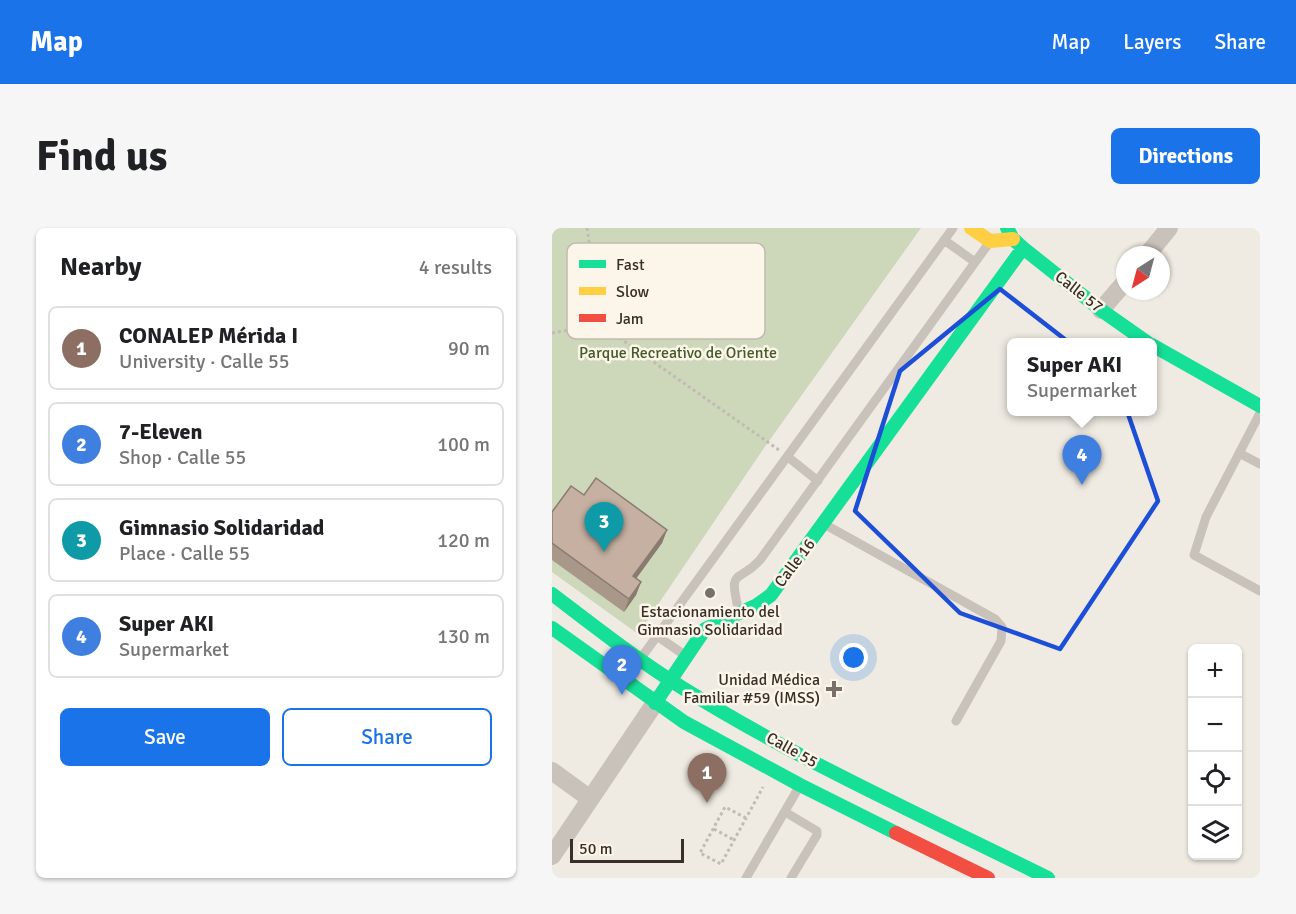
<!DOCTYPE html>
<html lang="en">
<head>
<meta charset="utf-8">
<style>
	:root { --surface:#fff; --page:#f6f6f6; --text:#202124; --muted:#757577; --line:#e0e0e0; --accent:#1a73e8 }
	body { margin:0; font-family:Signika,sans-serif; background:var(--page); color:var(--text) }
	.controls { position:absolute; right:18px; bottom:18px; display:grid; overflow:hidden; border-radius:9px; box-shadow:0 2px 4px #0004 }
	.controls button { width:54px; height:54px; display:grid; place-items:center; padding:0; border:0; border-bottom:2px solid var(--line); background:var(--surface); color:var(--text); font:30px sans-serif }
	.compass { position:absolute; left:564px; top:18px; width:54px; height:54px; border-radius:50%; background:var(--surface); box-shadow:0 2px 4px #0004; rotate:216deg }
	.scale { position:absolute; left:18px; bottom:15px; width:114px; box-sizing:border-box; padding-left:6px; border:3px solid #3a2f28; border-top:0; font-size:16px; line-height:21px; white-space:nowrap; color:#3a2f28; -webkit-text-stroke:4px #fcf5e9; paint-order:stroke }
	.you { position:absolute; left:302px; top:430px; width:21px; height:21px; margin:-15px; border:4px solid #fff; border-radius:50%; background:#1a73e8; box-shadow:0 0 0 9px #1a73e833 }
	.badge { display:grid; place-items:center; width:39px; height:39px; border-radius:50%; background:var(--accent); color:#fff; font-size:20px; font-weight:700 }
	.pin { position:absolute; translate:-50% -50px; filter:drop-shadow(0 2px 3px #0008) }
	.pin::after { content:''; position:absolute; top:32px; width:21px; height:18px; background:inherit; clip-path:polygon(0 0,100% 0,50% 100%) }
	.popup { position:absolute; left:455px; top:110px; width:150px; height:78px; box-sizing:border-box; display:grid; place-content:center; border-radius:9px; background:var(--surface); filter:drop-shadow(0 2px 4px #0005); font-size:20px; white-space:nowrap; color:var(--muted) }
	.popup b { font-size:22px; color:var(--text) }
	.popup::after { content:''; position:absolute; left:50%; top:100%; margin-left:-12px; border:12px solid transparent; border-top-color:var(--surface) }
	.list { margin:0; padding:0; list-style:none }
	h2 { display:flex; justify-content:space-between; align-items:center; height:78px; margin:0; padding:0 24px; font-size:26px }
	h2 small { font-size:20px; font-weight:400; color:var(--muted) }
	.list li { display:grid; grid-template-columns:39px 1fr auto; gap:18px; align-items:center; box-sizing:border-box; height:84px; margin:0 12px 12px; padding:0 12px; border:2px solid var(--line); border-radius:9px }
	.list b { display:block; font-size:22px; white-space:nowrap }
	.list p { margin:0; font-size:20px; white-space:nowrap; color:var(--muted) }
	.list em { font-size:20px; font-style:normal; color:var(--muted) }
	.actions { display:flex; gap:12px; padding:18px 24px }
	.actions a { flex:1; padding:14px 0; border:2px solid var(--accent); border-radius:9px; text-align:center; font-size:21px; color:var(--accent) }
	.actions .main { background:var(--accent); color:#fff }
	.icon { flex:none; width:33px; height:33px; fill:none; stroke:currentColor; stroke-width:2; stroke-linecap:round; stroke-linejoin:round }
	.map { position:relative; flex:none; width:708px; height:650px; overflow:hidden; border-radius:9px }
	header { display:flex; align-items:center; gap:36px; box-sizing:border-box; height:84px; padding:0 30px; background:var(--accent); color:#fff }
	header strong { font-size:28px }
	nav { display:flex; gap:33px; margin-inline-start:auto; font-size:21px }
	.intro { display:flex; align-items:center; justify-content:space-between; box-sizing:border-box; height:144px; padding:0 36px }
	h1 { margin:0; font-size:42px }
	.button { padding:15px 27px; border-radius:9px; background:var(--accent); color:#fff; font-size:21px; font-weight:700 }
	main { display:flex; gap:36px; padding:0 36px }
	aside { flex:1; background:var(--surface); border-radius:9px; box-shadow:0 2px 4px #0004 }
	.map>svg:first-child { display:block }
	.green { fill:#cdd7ba }
	.lines { fill:none; stroke-linecap:round; stroke-linejoin:round }
	.path { stroke:#c1bbb2; stroke-width:3; stroke-dasharray:3 3; stroke-linecap:butt }
	.lane { stroke:#c8c2ba; stroke-width:9 }
	.street { stroke:#c8c2ba; stroke-width:18 }
	.fast { stroke:#16e098; stroke-width:14 }
	.slow { stroke:#ffcf43; stroke-width:14 }
	.jam { stroke:#f24e42; stroke-width:14 }
	.wall { fill:#a9978a }
	.shaded-wall { fill:#8a7b71 }
	.building { fill:#c5b0a1; stroke:#8a7b71; stroke-width:1.5 }
	.marked { fill:none; stroke:#1d4ed8; stroke-width:4.5; stroke-linejoin:round }
	.poi-dot { fill:#797169; stroke:#fcf5e9; stroke-width:2 }
	.labels { text-anchor:middle; dominant-baseline:central; stroke-width:5; stroke-linejoin:round; paint-order:stroke }
	.street-label { font-size:16px; fill:#3a2f28; stroke:#fcf5e9 }
	.park-label { font-size:16px; fill:#435b28; stroke:#fcf5e9 }
	.poi-label { font-size:16px; fill:#3a2f28; stroke:#fcf5e9 }
	.key { fill:#fcf5e9; stroke:#c2baaf; stroke-width:1.5 }
	.key-label { font-size:16px; fill:#3a2f28 }
</style>
</head>
<body>
<header>
<strong>Map</strong>
<nav><a>Map</a><a>Layers</a><a>Share</a></nav>
</header>
<div class="intro"><h1>Find us</h1><a class="button">Directions</a></div>
<main>
<aside>
<h2>Nearby<small>4 results</small></h2>
<ul class="list">
<li><span class="badge" style="background:#8d6e63">1</span><div><b>CONALEP Mérida I</b><p>University · Calle 55</p></div><em>90 m</em></li>
<li><span class="badge" style="background:#3f7fe0">2</span><div><b>7-Eleven</b><p>Shop · Calle 55</p></div><em>100 m</em></li>
<li><span class="badge" style="background:#0f9aa8">3</span><div><b>Gimnasio Solidaridad</b><p>Place · Calle 55</p></div><em>120 m</em></li>
<li><span class="badge" style="background:#3f7fe0">4</span><div><b>Super AKI</b><p>Supermarket</p></div><em>130 m</em></li>
</ul>
<div class="actions"><a class="main">Save</a><a>Share</a></div>
</aside>
<div class="map">
<svg width="708" height="650" viewBox="0 0 708 650">
	<rect width="100%" height="100%" fill="#efebe2"/>
	<path class="green" d="M0 0H369L212 220 86 406 0 344Z"/>
	<g class="lines">
		<path class="path" d="M35 0 49 96
			M0 105 49 97 227 222
			M194 590 173 579 148 625 169 636 211 559
			M162 601 182 612"/>
		<path class="lane" d="M392 12 423 34
			M708 185 654 289 642 327 708 363
			M687 225 708 236
			M236 229 266 253
			M272 296 443 391 450 399 449 413 404 493
			M187 384C176 338 185 357 208 332L437 15
			M105 408 134 428
			M89 430 401 0
			M233 584 265 603V607L239 650
			M194 650 247 559"/>
		<path class="street" d="M595 27 617 0
			M549 82 573 54
			M0 543 37 570
			M0 628 103 475"/>
		<path class="fast" d="M455 0 461 11 471 20 549 82 596 115
			M600 117 708 178
			M0 366C42 398 84 431 129 459 246 532 373 589 496 650
			M0 400 132 494 248 557 344 605
			M103 475 153 401 205 377 219 367 471 20"/>
		<path class="slow" d="M419 0 438 13 461 11"/>
		<path class="jam" d="M344 605 436 650"/>
	</g>
	<path class="wall" d="M32 267 115 302 110 315 84 350 89 354 84 367 72 384 0 332V284Z"/>
	<path class="shaded-wall" d="M115 302 110 315 76 362 81 348Z
		M89 354 84 367 72 384 77 371Z"/>
	<path class="building" d="M44 250 115 302 81 348 89 354 77 371 0 315V284L19 258 32 267Z"/>
	<path class="marked" d="M448 61 564 151 606 273 508 421 408 385 303 283 348 143Z"/>
	<g class="poi-dot">
		<circle cx="158" cy="365" r="6"/>
		<path d="M279 452h6v6h6v6h-6v6h-6v-6h-6v-6h6z"/>
	</g>
	<g class="labels">
		<g class="street-label">
			<text transform="translate(527 64) rotate(38)">Calle 57</text>
			<text transform="translate(243 335) rotate(-53)">Calle 16</text>
			<text transform="translate(240 522) rotate(29)">Calle 55</text>
		</g>
		<g class="park-label">
			<text x="126" y="125">Parque Recreativo de Oriente</text>
		</g>
		<g class="poi-label">
			<text x="158" y="384">Estacionamiento del<tspan x="158" dy="18">Gimnasio Solidaridad</tspan></text>
			<text x="268" y="452" text-anchor="end">Unidad Médica<tspan x="268" dy="18">Familiar #59 (IMSS)</tspan></text>
		</g>
	</g>
	<rect x="15" y="15" width="198" height="96" rx="9" class="key"/>
	<rect x="27" y="32" width="27" height="8" fill="#16e098"/>
	<rect x="27" y="59" width="27" height="8" fill="#ffcf43"/>
	<rect x="27" y="86" width="27" height="8" fill="#f24e42"/>
	<g class="key-label">
		<text x="64" y="42">Fast</text>
		<text x="64" y="69">Slow</text>
		<text x="64" y="96">Jam</text>
	</g>
</svg>
<div class="controls">
<button>+</button>
<button>−</button>
<button><svg class="icon" aria-label="locate" viewBox="0 0 24 24"><circle cx="12" cy="12" r="6"/><path d="M12 2v4M12 18v4M2 12h4M18 12h4"/></svg></button>
<button><svg class="icon" aria-label="layers" viewBox="0 0 24 24"><path d="M12 4l9 5-9 5-9-5zM3 14l9 5 9-5"/></svg></button>
</div>
<svg class="compass" viewBox="-18 -18 36 36"><path d="M0-13l5 13h-10z" fill="#e53935"/><path d="M0 13l5-13h-10z" fill="#757577"/></svg>
<div class="scale">50 m</div>
<div class="you"></div>
<div class="pin badge" style="left:155px;top:575px;background:#8d6e63">1</div>
<div class="pin badge" style="left:70px;top:467px;background:#3f7fe0">2</div>
<div class="pin badge" style="left:52px;top:324px;background:#0f9aa8">3</div>
<div class="pin badge" style="left:530px;top:257px;background:#3f7fe0">4</div>
<div class="popup"><b>Super AKI</b>Supermarket</div>
</div>
</main>
</body>
</html>
